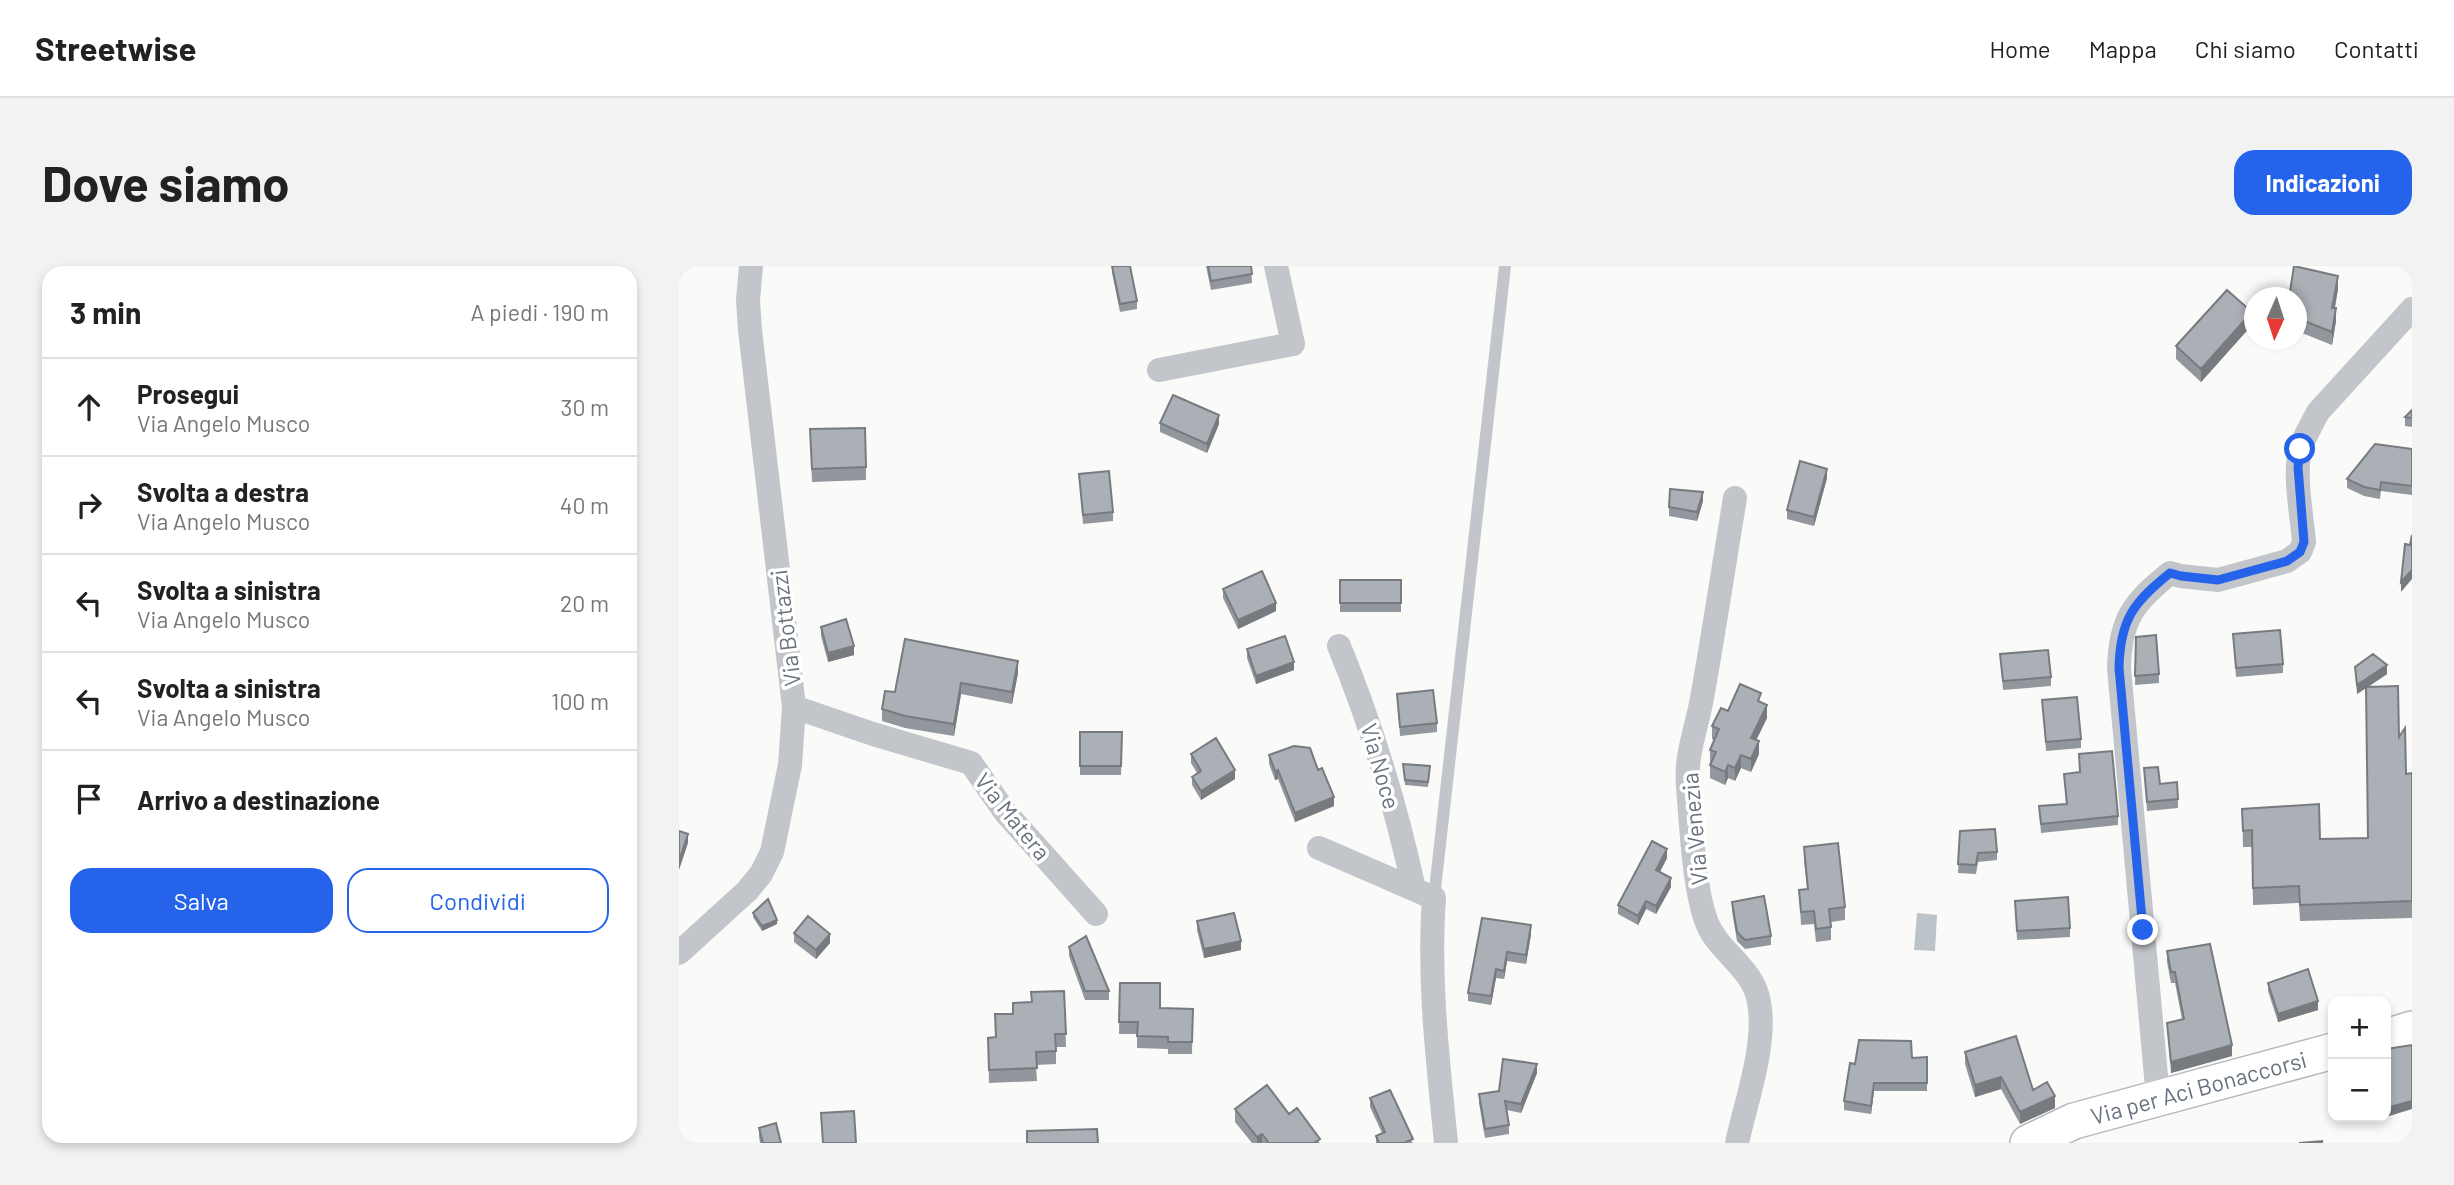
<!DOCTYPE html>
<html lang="it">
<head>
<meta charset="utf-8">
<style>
	:root { --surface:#fff; --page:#f2f2f2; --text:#222; --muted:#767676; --line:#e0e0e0; --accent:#2563eb }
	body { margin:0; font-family:Barlow,sans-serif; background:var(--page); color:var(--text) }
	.controls { position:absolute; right:21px; bottom:21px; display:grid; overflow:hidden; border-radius:14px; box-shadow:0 4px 10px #0003 }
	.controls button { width:63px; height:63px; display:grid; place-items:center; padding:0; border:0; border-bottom:2px solid var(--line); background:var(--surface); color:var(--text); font:35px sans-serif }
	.compass { position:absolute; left:1565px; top:21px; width:63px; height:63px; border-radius:50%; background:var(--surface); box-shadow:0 4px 10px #0003; rotate:183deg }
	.stop { position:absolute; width:21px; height:21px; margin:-16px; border:5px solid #2563eb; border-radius:50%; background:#fff }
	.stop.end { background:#2563eb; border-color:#fff; box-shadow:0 2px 7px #0008 }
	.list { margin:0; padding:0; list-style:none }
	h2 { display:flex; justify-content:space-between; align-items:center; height:91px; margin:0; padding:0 28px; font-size:30px }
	h2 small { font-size:23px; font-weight:400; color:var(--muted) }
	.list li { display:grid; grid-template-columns:46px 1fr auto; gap:21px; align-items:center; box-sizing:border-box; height:98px; padding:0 28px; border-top:2px solid var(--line) }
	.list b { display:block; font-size:26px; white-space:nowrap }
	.list p { margin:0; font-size:23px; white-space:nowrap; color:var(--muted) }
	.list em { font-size:23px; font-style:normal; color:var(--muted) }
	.actions { display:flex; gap:14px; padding:21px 28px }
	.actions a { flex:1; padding:16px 0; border:2px solid var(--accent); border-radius:21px; text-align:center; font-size:24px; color:var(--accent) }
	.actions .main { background:var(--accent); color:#fff }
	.icon { flex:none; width:38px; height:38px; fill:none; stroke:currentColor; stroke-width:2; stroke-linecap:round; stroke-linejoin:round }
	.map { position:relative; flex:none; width:1733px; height:877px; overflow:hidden; border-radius:21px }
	header { display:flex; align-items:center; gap:42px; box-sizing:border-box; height:98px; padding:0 35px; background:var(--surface); border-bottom:2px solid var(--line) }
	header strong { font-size:33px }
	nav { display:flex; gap:38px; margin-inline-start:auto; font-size:24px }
	.intro { display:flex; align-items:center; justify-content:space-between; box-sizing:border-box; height:168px; padding:0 42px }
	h1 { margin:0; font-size:49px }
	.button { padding:18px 32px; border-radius:21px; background:var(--accent); color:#fff; font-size:24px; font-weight:700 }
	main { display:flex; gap:42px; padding:0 42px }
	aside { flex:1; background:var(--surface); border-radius:21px; box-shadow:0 4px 10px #0003 }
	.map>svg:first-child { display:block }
	.water { fill:#bcc4c9 }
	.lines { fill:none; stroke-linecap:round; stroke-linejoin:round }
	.secondary-casing { stroke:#b5b9bd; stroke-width:38 }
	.lane { stroke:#c2c5c9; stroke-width:12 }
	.street { stroke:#c2c5c9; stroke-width:24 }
	.secondary { stroke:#fff; stroke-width:35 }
	.wall { fill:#92979d }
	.shaded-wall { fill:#777b7f }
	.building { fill:#aab0b6; stroke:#777b7f; stroke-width:2 }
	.route { stroke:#2563eb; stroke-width:9 }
	.labels { text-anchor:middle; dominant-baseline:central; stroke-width:7; stroke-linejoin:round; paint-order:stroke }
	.street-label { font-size:23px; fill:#68737f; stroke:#fff }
</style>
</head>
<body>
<header>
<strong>Streetwise</strong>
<nav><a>Home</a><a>Mappa</a><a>Chi siamo</a><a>Contatti</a></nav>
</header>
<div class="intro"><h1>Dove siamo</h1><a class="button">Indicazioni</a></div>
<main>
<aside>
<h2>3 min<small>A piedi · 190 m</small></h2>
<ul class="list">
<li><svg class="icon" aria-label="ahead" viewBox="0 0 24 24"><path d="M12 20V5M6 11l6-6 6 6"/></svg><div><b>Prosegui</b><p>Via Angelo Musco</p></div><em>30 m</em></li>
<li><svg class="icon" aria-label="right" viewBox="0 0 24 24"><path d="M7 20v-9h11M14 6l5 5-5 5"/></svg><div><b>Svolta a destra</b><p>Via Angelo Musco</p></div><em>40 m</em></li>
<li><svg class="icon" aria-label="left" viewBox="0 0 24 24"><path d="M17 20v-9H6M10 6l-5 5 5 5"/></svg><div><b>Svolta a sinistra</b><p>Via Angelo Musco</p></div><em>20 m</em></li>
<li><svg class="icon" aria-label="left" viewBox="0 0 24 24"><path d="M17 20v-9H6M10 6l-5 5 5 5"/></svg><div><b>Svolta a sinistra</b><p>Via Angelo Musco</p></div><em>100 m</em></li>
<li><svg class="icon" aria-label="arrive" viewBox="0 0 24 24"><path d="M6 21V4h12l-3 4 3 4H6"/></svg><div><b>Arrivo a destinazione</b></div></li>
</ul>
<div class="actions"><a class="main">Salva</a><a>Condividi</a></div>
</aside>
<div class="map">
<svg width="1733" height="877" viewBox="0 0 1733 877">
	<rect width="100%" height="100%" fill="#fafaf8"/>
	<path class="water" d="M1238 647 1258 649 1256 685 1235 684Z"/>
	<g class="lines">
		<g class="secondary-casing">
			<g id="secondary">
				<path d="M1707 771 1733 763"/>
				<path id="s1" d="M1349 877 1395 855 1654 785"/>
			</g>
		</g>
		<path class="lane" d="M755 632 826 0"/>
		<path class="street" d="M480 104 614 78 597 0
			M1056 232C1045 298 1035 365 1023 432 1018 461 1006 490 1009 520 1012 558 1015 624 1028 657 1040 687 1074 701 1080 736 1088 778 1067 835 1058 877
			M660 380C692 458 717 540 735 623
			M115 441 194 468 292 497 326 546 417 648
			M640 582 755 632C749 714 759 795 767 877
			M0 687 68 625 82 608 93 586 111 499 115 441 71 64 69 34 72 0
			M1479 832 1440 402C1441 353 1455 336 1491 307L1502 310 1539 314 1608 295 1621 286 1625 276C1623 249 1614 207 1622 181 1626 169 1633 158 1639 146L1733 43"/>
		<use href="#secondary" class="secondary"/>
	</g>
	<path class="wall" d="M433 0 458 35V43L441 46 433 7Z
		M527 0H572L573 17 532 24Z
		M1659 23 1656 42 1657 55 1653 79 1618 65V32Z
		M1573 59 1522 116 1497 93V80Z
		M1733 144V161L1726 160V151Z
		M481 157 540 158 528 187 481 166Z
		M131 163 187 201V214L133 216Z
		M1733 183V229L1702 225 1701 233 1685 230 1668 222V213Z
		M400 208 434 246V255L404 258Z
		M1148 212 1135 260 1108 253V244Z
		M1024 235 1018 255 990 250V241Z
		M661 314H722V346H661Z
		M544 323 597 345 559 363 544 332Z
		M142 361 175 389 149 396 142 370Z
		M1554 368 1604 398V407L1557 411Z
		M1457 371 1480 408V417L1456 419Z
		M568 383 615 404 577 418 568 392Z
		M1321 388 1372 411V420L1324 424Z
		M1676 401 1708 408 1689 421 1720 471 1727 508 1733 507V652L1621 655 1620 637 1574 639 1573 581H1564L1563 543 1641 573 1689 572 1687 422 1678 428Z
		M339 407 333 438 282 428 275 470 226 462 203 455V443L216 426Z
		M718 428 758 457V466L721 470Z
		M1363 434 1402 473V482L1367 485Z
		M1082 436 1088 452 1077 474 1080 488 1072 506 1062 502 1056 515 1049 512 1046 519 1031 512V484L1035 474 1033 473V460L1049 445Z
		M401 466H443L442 509H401Z
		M512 488 556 513 522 534 513 519V511L518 507 512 497Z
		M1400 488 1439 550V559L1362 567 1360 540 1387 538 1385 508 1401 506Z
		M590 489 639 504 655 540 616 556 599 513 596 514 590 498Z
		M724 502 751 505 749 521 726 519Z
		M1465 502 1481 518 1499 533V542L1468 545Z
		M1281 565 1318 586V594L1299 596 1297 608 1279 607Z
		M1125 581 1166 641V654L1152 656V674L1137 676 1135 658 1122 659 1120 624 1128 623 1125 594Z
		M988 592 981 606 992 621 977 648 967 643 959 659 939 648V639Z
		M1336 635 1391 662V671L1338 674Z
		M1053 636 1092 670V679L1066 683 1058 675 1053 645Z
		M74 647 98 658 83 665 74 651Z
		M803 652 852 668 847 698 828 695 825 713 817 712 812 739 789 735V727Z
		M518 655 562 684 525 692 518 664Z
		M115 667 151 677 137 693 115 676Z
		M390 681 430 725V734H406L390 690Z
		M1488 685 1553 790 1492 807 1488 757 1503 753 1496 717H1492L1488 696Z
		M441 717 481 742 514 743 513 788H489V783L458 782V768H440Z
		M1589 717 1639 744 1599 756 1589 725Z
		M385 725 387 781H377V798L357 799 358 815 310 817 309 772 317 771 334 748 352 736Z
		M1286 786 1354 824 1376 842 1341 858 1322 823 1296 831 1286 798Z
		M1248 791V825H1195L1192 848 1165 844V835L1176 798 1233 792Z
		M858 807 842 847 828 844 830 859V868L806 872 800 837V828L820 825Z
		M691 832 734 877H697V870L703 867 691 841Z
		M556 843 610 848 641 877H573L556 856Z
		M80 862 102 877H81L80 870Z"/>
	<path class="shaded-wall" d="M1659 10V23L1653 55V42Z
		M1657 42V55L1653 79V66Z
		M1573 46V59L1522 116V103Z
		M540 149V158L528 187V178Z
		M1148 203V212L1135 260V251Z
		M1024 226V235L1018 255V246Z
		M1733 304V313L1722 326V316Z
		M597 337V345L559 363V354Z
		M175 380V389L149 396V387Z
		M339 395V407L333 438V426Z
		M615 396V404L577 418V410Z
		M1708 399V408L1678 428V419Z
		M282 417V428L275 470V458Z
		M1088 439V452L1072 485V472Z
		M1080 475V488L1072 506V493Z
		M1062 489V502L1056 515V502Z
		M1049 499V512L1046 519V506Z
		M556 504V513L522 534V525Z
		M599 504V513L596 514V505Z
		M655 531V540L616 556V547Z
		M9 568V577L0 604V595Z
		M988 583V592L977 613V604Z
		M992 612V621L977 648V640Z
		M967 635V643L959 659V650Z
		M98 654V658L83 665V660Z
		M852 659V668L847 698V689Z
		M151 668V677L137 693V684Z
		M562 675V684L525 692V683Z
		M828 686V695L825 713V705Z
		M817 703V712L812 739V730Z
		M1639 735V744L1599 756V748Z
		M1553 779V790L1492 807V796Z
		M858 798V807L842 847V838Z
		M1322 811V823L1296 831V819Z
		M1195 817V825L1192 848V840Z
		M1376 830V842L1341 858V846Z
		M1733 835V843L1707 851V842Z
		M1696 851H1706L1696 854Z
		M583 868V877H578V871Z"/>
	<path class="building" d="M433 0H451L458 35 441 38Z
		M529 0H572L573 8 532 15Z
		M1615 0 1659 10 1653 42H1657L1653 66 1618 52V32H1610Z
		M1548 24 1573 46 1522 103 1497 80Z
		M494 129 540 149 528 178 481 157Z
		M1733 144V152L1726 151Z
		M186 162 187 201 133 203 131 163Z
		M1696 178 1733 183V220L1702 216 1701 224 1685 221 1668 213Z
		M1121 195 1148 203 1135 251 1108 244Z
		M430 205 434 246 404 249 400 208Z
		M991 223 1024 226 1018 246 990 241Z
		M1733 269V304L1722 316 1726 278 1731 279Z
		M583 305 597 337 559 354 544 323Z
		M661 314H722V337H661Z
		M167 353 175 380 149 387 142 361Z
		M1601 364 1604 398 1557 402 1554 368Z
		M1477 369 1480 408 1456 410 1457 371Z
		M606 370 615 396 577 410 568 383Z
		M226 373 339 395 333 426 282 417 275 458 226 450 203 443 206 425 216 426Z
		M1369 384 1372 411 1324 415 1321 388Z
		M1694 388 1708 399 1678 419 1676 401Z
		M1061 418 1082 427 1079 435 1088 439 1072 472 1080 475 1072 493 1062 489 1056 502 1049 499 1046 506 1031 499 1037 486 1031 484 1040 463 1033 460 1042 442 1049 445Z
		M1719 420 1720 471 1726 462 1727 508 1733 507V635L1621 639 1620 620 1574 622 1573 564 1564 565 1563 543 1640 538 1641 573 1689 572 1687 421Z
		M754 424 758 457 721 461 718 428Z
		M1398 431 1402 473 1367 476 1363 434Z
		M401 466H443L442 500H401Z
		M537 472 556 504 522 525 513 511 522 505 512 488Z
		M615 480 631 482 639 504 643 502 655 531 616 547 599 504 596 505 590 489Z
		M1433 485 1439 550 1362 558 1360 540 1388 538 1385 508 1401 506 1400 488Z
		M724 498 751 500 749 516 726 514Z
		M1479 501 1481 518 1498 516 1499 533 1468 536 1465 502Z
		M1316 563 1318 586 1299 587 1297 599 1279 598 1281 565Z
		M0 565 9 568 0 595Z
		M973 575 988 583 977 604 992 612 977 640 967 635 959 650 939 639Z
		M1159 577 1166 641 1150 643 1152 661 1137 663 1135 645 1122 646 1120 624 1129 623 1125 581Z
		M1085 630 1092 670 1066 674 1058 666 1053 636Z
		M1389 631 1391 662 1338 665 1336 635Z
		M89 633 98 654 83 660 74 647Z
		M555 647 562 675 525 683 518 655Z
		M129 650 151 668 137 684 115 667Z
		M803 652 852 659 847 689 828 686 825 705 817 703 812 730 789 727Z
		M407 670 430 725H406L390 681Z
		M1531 678 1553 779 1492 796 1488 757 1505 753 1496 706H1492L1488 685Z
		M1629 703 1639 735 1599 748 1589 717Z
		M441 717H481V742L514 743 513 776H489V771L458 770 459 756H440Z
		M385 725 387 768H376L377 785 357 786 358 802 310 804 309 772 317 771 316 748H334V737L353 736 352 726Z
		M1337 770 1354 824 1368 816 1376 830 1341 846 1322 811 1296 819 1286 786Z
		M1180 774 1232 775 1233 792 1248 791V817H1195L1192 840 1165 835 1171 797 1176 798Z
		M1733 779V835L1707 842V783Z
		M824 793 858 798 842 838 826 835 830 859 806 863 800 828 820 825Z
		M588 819 610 848 618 842 641 873 635 877H590L583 868 578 871 556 843Z
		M711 824 734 873 725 877H700L697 870 706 866 691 832Z
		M175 845 177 877H144L142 847Z
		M97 857 102 877H84L80 862Z
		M418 863 419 877H348V865Z
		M1643 875V877H1620Z"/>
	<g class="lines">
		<path class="route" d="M1464 664 1440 402C1441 353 1455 336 1491 307L1502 310 1539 314 1608 295 1621 286 1625 276 1619 201 1621 183"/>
	</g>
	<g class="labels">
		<g class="street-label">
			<text transform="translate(106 362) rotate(-97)">Via Bottazzi</text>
			<text transform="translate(702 500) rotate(74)">Via Noce</text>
			<text transform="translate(334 550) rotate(51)">Via Matera</text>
			<text transform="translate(1015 563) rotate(-95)">Via Venezia</text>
			<text stroke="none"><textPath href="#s1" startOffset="180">Via per Aci Bonaccorsi</textPath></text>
		</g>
	</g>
</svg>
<div class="controls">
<button>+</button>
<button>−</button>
</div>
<svg class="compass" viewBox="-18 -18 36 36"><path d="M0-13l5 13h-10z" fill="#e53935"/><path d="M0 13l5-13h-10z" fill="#767676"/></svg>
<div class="stop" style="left:1621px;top:183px"></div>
<div class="stop end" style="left:1464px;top:664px"></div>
</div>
</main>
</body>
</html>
